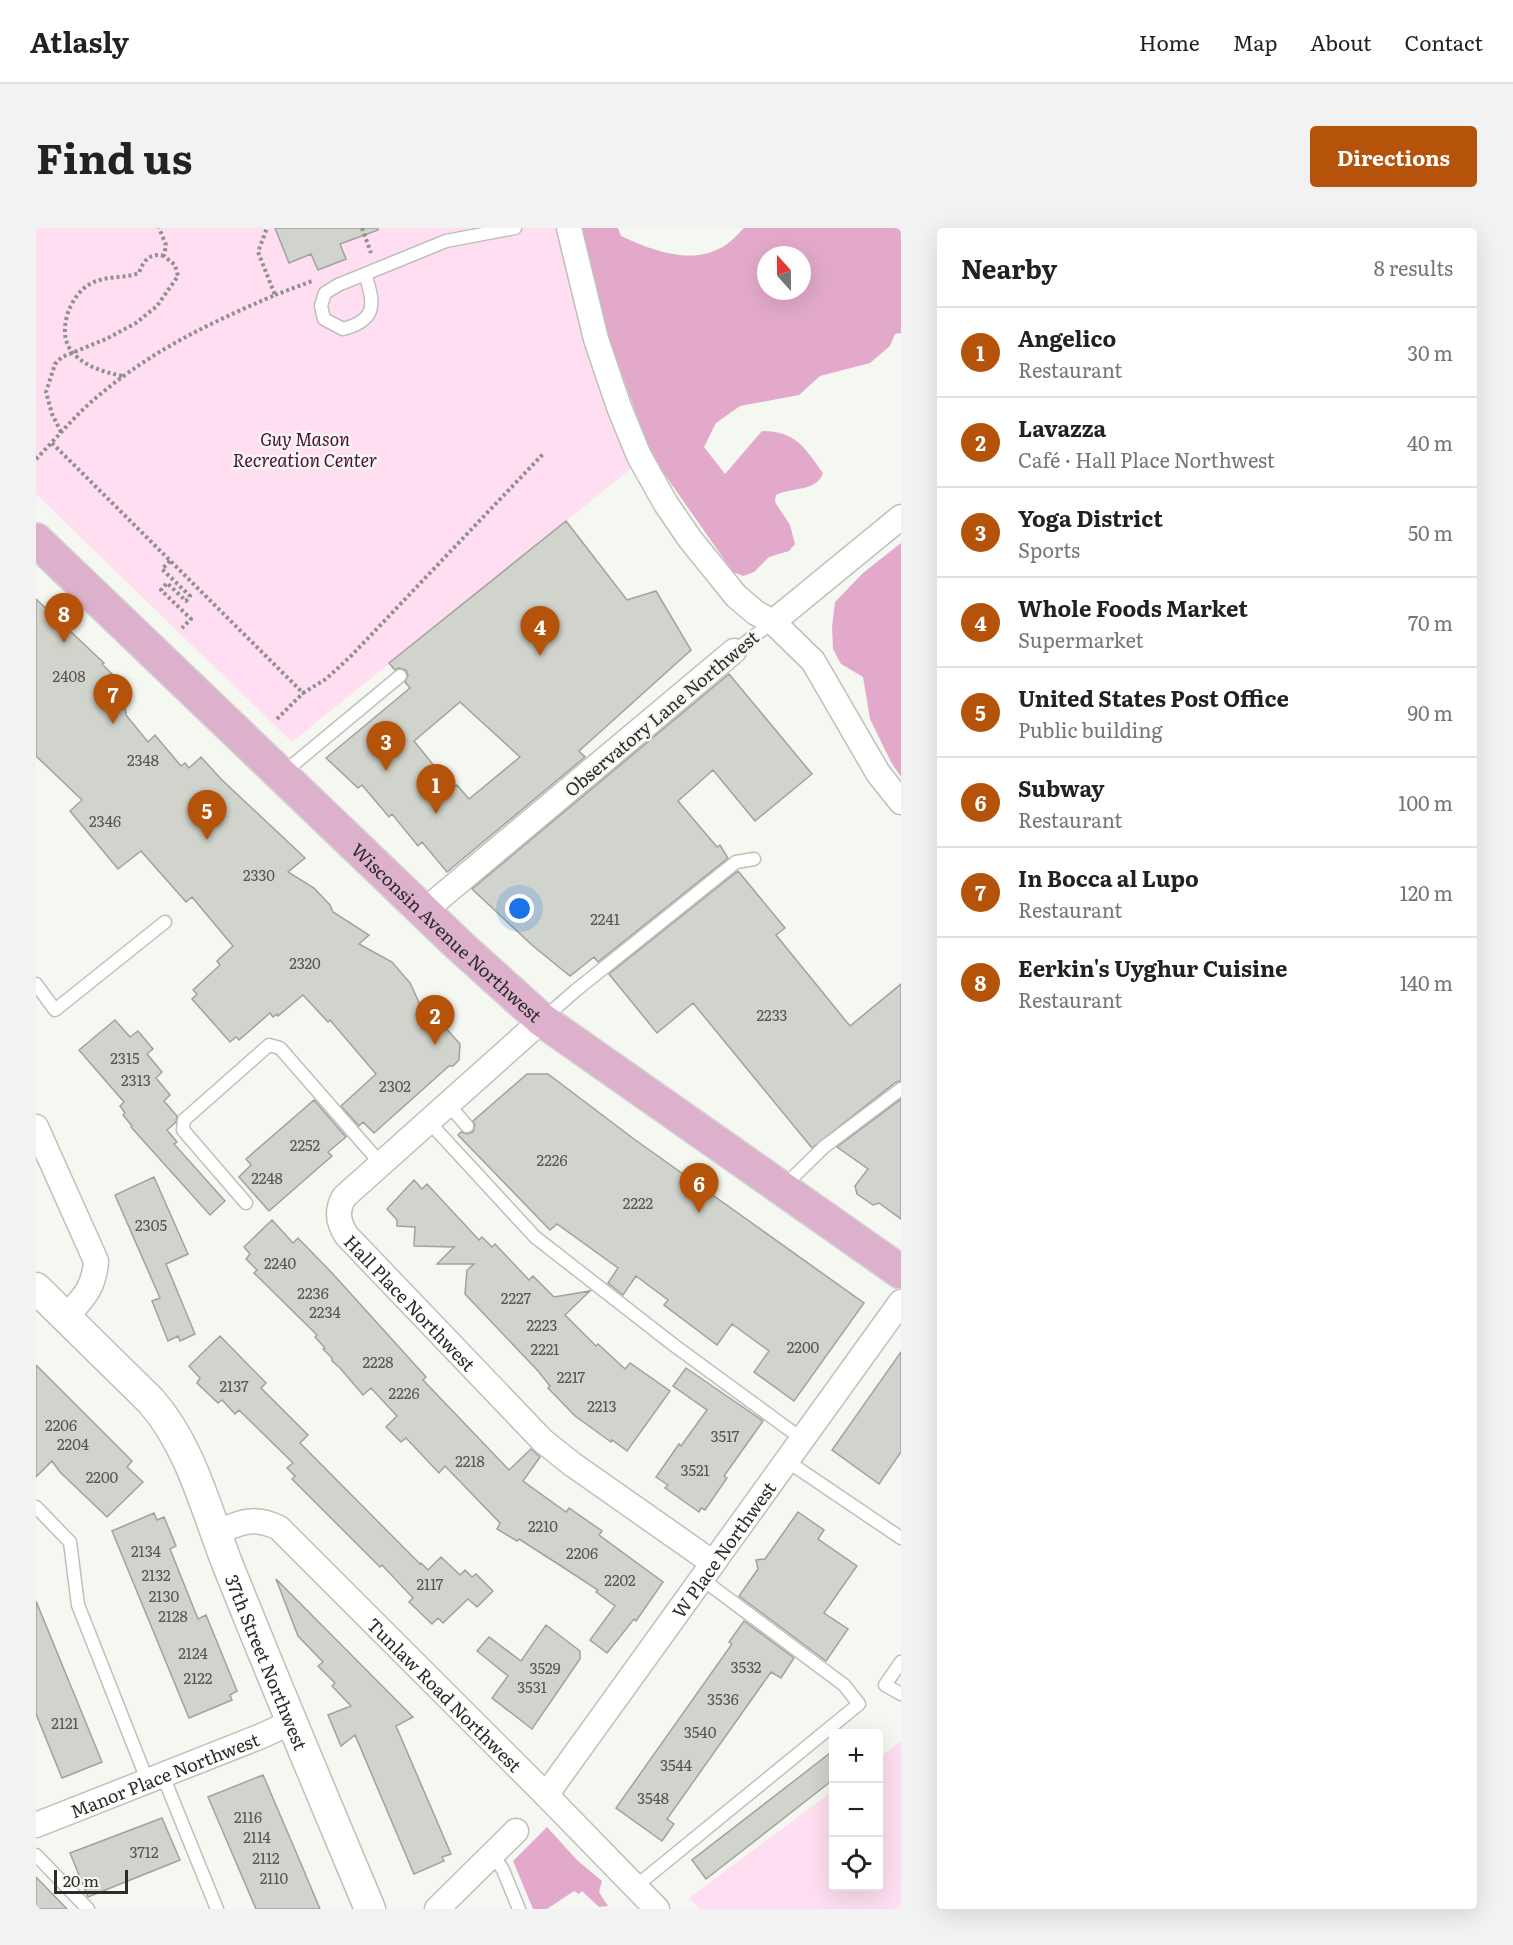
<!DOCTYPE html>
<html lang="en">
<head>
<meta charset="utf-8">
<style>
	:root { --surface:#fff; --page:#f2f2f2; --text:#222; --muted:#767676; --line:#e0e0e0; --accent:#b45309 }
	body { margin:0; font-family:Literata,serif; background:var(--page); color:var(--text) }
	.controls { position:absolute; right:18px; bottom:18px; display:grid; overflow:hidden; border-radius:6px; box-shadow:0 6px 24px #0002 }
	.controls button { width:54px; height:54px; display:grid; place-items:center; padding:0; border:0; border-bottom:2px solid var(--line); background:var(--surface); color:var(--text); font:30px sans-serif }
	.compass { position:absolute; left:721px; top:18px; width:54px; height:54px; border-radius:50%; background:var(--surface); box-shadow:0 6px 24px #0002; rotate:339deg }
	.scale { position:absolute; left:18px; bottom:15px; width:74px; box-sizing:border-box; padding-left:6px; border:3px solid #2c2d2b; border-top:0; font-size:16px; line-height:21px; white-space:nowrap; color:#2c2d2b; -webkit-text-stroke:4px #f4f8f1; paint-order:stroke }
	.you { position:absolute; left:484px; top:681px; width:21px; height:21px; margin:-15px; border:4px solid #fff; border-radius:50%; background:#1a73e8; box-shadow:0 0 0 9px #1a73e833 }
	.badge { display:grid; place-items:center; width:39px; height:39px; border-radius:50%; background:var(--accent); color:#fff; font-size:20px; font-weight:700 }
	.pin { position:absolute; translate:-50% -50px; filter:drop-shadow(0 2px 3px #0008) }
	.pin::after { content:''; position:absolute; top:32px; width:21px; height:18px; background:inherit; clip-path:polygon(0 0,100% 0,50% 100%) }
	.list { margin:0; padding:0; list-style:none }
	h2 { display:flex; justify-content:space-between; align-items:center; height:78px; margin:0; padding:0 24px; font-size:26px }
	h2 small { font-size:20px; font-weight:400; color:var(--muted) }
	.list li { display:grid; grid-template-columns:39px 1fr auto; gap:18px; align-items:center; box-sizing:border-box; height:90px; padding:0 24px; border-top:2px solid var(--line) }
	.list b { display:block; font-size:22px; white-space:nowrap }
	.list p { margin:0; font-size:20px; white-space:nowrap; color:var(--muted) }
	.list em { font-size:20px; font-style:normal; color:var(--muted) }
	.icon { flex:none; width:33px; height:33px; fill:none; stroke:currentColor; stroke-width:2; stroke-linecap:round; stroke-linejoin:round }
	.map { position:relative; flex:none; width:865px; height:1681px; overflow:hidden; border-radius:6px }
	header { display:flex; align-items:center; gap:36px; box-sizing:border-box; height:84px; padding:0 30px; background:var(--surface); border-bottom:2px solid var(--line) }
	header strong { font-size:28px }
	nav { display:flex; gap:33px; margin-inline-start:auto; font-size:21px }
	.intro { display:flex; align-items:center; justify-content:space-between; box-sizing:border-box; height:144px; padding:0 36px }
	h1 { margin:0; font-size:42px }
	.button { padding:15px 27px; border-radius:6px; background:var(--accent); color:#fff; font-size:21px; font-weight:700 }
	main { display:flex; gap:36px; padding:0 36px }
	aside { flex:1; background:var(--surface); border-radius:6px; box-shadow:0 6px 24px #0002 }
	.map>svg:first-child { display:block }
	.green { fill:#fedef0 }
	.forest { fill:#e3a9cb; fill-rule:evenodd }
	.building { fill:#d0d4cc; stroke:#a0a39c; stroke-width:1.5; fill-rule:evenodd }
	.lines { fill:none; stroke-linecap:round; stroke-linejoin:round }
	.service-casing { stroke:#bec1ba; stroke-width:15 }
	.minor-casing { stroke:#bec1ba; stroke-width:27 }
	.tertiary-casing { stroke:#bec1ba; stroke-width:33 }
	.primary-casing { stroke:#d5d5d5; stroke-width:36 }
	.path { stroke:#8f918d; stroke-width:4; stroke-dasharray:3 3; stroke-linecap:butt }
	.service { stroke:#fff; stroke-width:12 }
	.minor { stroke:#fff; stroke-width:24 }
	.tertiary { stroke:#fff; stroke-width:30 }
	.primary { stroke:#ddb1cb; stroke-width:33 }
	.labels { text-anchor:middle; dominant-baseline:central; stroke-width:5; stroke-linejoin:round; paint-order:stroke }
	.number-label { font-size:15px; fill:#555753 }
	.park-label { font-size:18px; font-style:italic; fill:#500c3c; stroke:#f4f8f1 }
	.street-label { font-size:18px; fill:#2c2d2b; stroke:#f4f8f1 }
</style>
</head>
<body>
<header>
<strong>Atlasly</strong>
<nav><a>Home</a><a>Map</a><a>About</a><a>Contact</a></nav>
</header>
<div class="intro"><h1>Find us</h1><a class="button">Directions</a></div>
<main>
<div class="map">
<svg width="865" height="1681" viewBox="0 0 865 1681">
	<rect width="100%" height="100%" fill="#f4f8f1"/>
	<path class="green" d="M0 0H523L597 239 256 514 0 266Z
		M865 1513V1681H664L653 1670 797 1563 798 1658H842L843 1530Z"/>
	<path class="forest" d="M545 0H582L585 8C617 23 659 39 691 16 697 12 703 5 708 0H865V105L859 106 854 118 834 135 784 148 763 167 704 178 680 195 668 219 689 246 726 203C760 203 769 220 787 245 781 264 755 259 740 267L739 274 754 297 759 316 753 323 733 329 718 344 707 348 697 344 627 244 610 213 570 102ZM730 27H766V63H730Z
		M865 315V549L855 534 834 491 827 449 805 436 797 421 796 399 799 374 827 345Z
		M511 1599 541 1632 566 1653 563 1664 572 1678 563 1679 546 1663 543 1666 538 1663 511 1681H497L477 1633Z"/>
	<path class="building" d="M239 0H342V2L304 16 310 31 282 42 275 26 253 35Z
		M530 293 591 372 620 363 655 422 543 523 549 529 411 644 386 614 382 618 356 586 353 589 326 557 322 560 290 530 374 460 369 454 372 447 370 442 363 440 359 442 353 435ZM424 474 484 529 433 571 421 557 416 560 378 513Z
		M0 371 68 435 66 436 87 457 90 487 112 514 119 507 145 538 149 535 153 540 165 529 185 551 269 630 252 644 278 660 294 677 297 684 333 707 323 716 356 734 374 755 392 794 399 788 424 816 423 832 417 838H413L338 905 327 894 323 898 305 878 340 846 294 792 292 794 267 767 242 788 241 786 237 789 234 785 203 812 200 809 194 814 156 771 161 766 157 762 184 737 181 733 197 718 156 669 150 674 105 623 82 641 34 583 46 572 0 528Z
		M693 446 776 546 719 593 677 542 642 573 681 619 684 617 692 630 562 734 558 729 534 748 497 718 436 661Z
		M702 643 749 700 740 707 814 798 865 756V853L860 854 776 920 657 775 621 805 573 746Z
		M79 792 94 809 102 803 117 821 111 826 126 844 120 850 134 867 128 873 141 888 140 894 131 902 141 914 138 916 189 973 174 987 95 899 96 898 87 887 89 885 84 878 88 874 43 822Z
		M491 846H512L598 911 828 1075 758 1173 718 1144 733 1123 696 1096 681 1117 628 1077 632 1072 600 1048 587 1067 572 1055 582 1040 521 996 514 1002 422 907 425 904 432 906 437 904 439 897 437 893Z
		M865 871V991L843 975 837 977 821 966 819 958 832 941 801 919Z
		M278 872 310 909 292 924 296 928 233 983 203 949 215 937 210 931Z
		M118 949 152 1026 130 1036 159 1106 144 1113 142 1108 132 1113 116 1073 124 1070 79 967Z
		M378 952 386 961 391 956 443 1012 446 1009 456 1019 459 1016 493 1052 497 1048 518 1069 554 1063 529 1087 560 1118 562 1116 589 1141 594 1135 634 1163 591 1223 576 1212 575 1214 539 1188 512 1160 514 1158 502 1143 429 1066 431 1042 438 1036H401L418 1019 378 1018 379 999 361 998V992L351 981Z
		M236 992 257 1015 262 1010 296 1045 390 1149 387 1152 473 1242 495 1221 504 1229 487 1253 530 1284 533 1280 566 1303 563 1307 627 1354 600 1393 598 1391 571 1425 554 1412 579 1378 560 1364 562 1362 522 1336 483 1311 481 1313 461 1301 464 1295 409 1238 403 1245 370 1210 365 1214 350 1199 361 1188 335 1160 327 1167 304 1140 296 1133V1130L287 1121 289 1120 279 1109 281 1107 218 1045 221 1042 210 1031 214 1026 208 1019Z
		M184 1108 230 1155 225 1160 272 1207 264 1215 384 1336 385 1335 392 1342 405 1329 424 1347 429 1342 436 1349 440 1346 457 1363 441 1379 432 1371 407 1395 402 1390 396 1396 373 1374 377 1370 346 1337 344 1339 256 1251 259 1248 251 1240 257 1235 203 1182 199 1186 186 1172 182 1175 161 1155 164 1150 153 1138Z
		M865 1124V1224L843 1256 796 1222Z
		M0 1137 96 1233 91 1239 107 1254 71 1289 24 1244 16 1233 0 1249Z
		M650 1140 727 1193 688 1248 691 1250 669 1282 665 1280 663 1284 629 1260 632 1257 620 1249 643 1216 645 1218 671 1182 637 1158Z
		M762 1284 788 1302 782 1311 821 1338 788 1385 812 1401 790 1433 703 1368 722 1341 720 1332 729 1331Z
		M118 1285 121 1292 128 1289 140 1318 134 1321 162 1391 170 1387 201 1463 194 1467 196 1472 153 1490 76 1303Z
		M240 1351 377 1489 360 1498 415 1626 406 1629 408 1633 378 1646 319 1507 305 1518 292 1487 315 1478 296 1458 299 1455 282 1438 287 1434 262 1408Z
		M0 1373 66 1534 26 1550 0 1486Z
		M708 1393 758 1430 745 1450 735 1444 631 1591 638 1596 626 1613 580 1580 696 1416 693 1414Z
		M510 1397 544 1423V1431L496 1501 456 1470 472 1448 441 1423 453 1409 485 1433Z
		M798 1522V1551L670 1651 656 1632Z
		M227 1547 263 1631 284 1681H220L172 1569Z
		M126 1590 144 1632 52 1669 34 1625Z
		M0 1649 31 1681H0Z"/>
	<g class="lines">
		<g class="service-casing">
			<path id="service" d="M329 46C339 76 341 92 307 101L288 91 285 78 289 65 302 57 410 13 479 0
				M698 423 737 394
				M247 545 364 448
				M0 756 19 782 129 694
				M507 791 539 763 700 634 718 631
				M413 877 431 898
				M393 894 499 1009 639 1118 766 1211
				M747 959 788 919 865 861
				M210 975 147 902 148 892 233 817 244 820 346 937
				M751 1233 865 1310
				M0 1279 34 1314 42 1377 112 1554
				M865 1434 849 1457 865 1466
				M127 1548 181 1681
				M0 1627 52 1681
				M457 1627 467 1642 483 1681
				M599 1659 823 1476 808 1457 666 1351"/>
		</g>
		<g class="minor-casing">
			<g id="minor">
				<path d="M533 0 560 111 583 179 603 228 630 276 654 311 700 368 720 385 737 394 777 433 842 545 865 574"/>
				<path d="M737 394 865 289"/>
				<path d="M388 683 698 423"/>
				<path id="s1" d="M506 792 308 969C300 983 302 995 311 1008L507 1213 536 1236 677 1335"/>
				<path d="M0 899 60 1033C58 1061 47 1070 29 1090"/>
				<path id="s2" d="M179 1305C203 1295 217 1287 243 1300L510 1567 621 1681"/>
				<path id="s3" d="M510 1567 865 1074"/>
				<path id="s4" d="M0 1597 223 1509 256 1494"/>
				<path d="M401 1681 480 1603"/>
			</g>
		</g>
		<g class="tertiary-casing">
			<g id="tertiary">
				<path id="s5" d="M0 1060 115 1173C157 1221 171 1287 195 1345 240 1458 287 1569 334 1681"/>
			</g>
		</g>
		<g class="primary-casing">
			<g id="primary">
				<path id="s6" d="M0 312 425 719 506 792 865 1044"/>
			</g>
		</g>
		<path class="path" d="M326 0 335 25
			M239 67 276 53
			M86 148C69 144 53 140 40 128 18 110 32 68 54 56 70 47 87 51 103 45 107 33 114 24 128 28
			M25 204 16 186 10 164 19 136 26 129 70 111 100 95 121 78 142 48 139 37 128 28 130 17 123 0
			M16 215 267 465 290 451 315 428 508 225
			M0 231C20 211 39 187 61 169 118 121 172 96 239 67L222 24 231 0
			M134 333 126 341 154 368 150 373 131 355 125 362 155 391 146 400
			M241 491 267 465"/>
		<use href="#service" class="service"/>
		<use href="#minor" class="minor"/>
		<use href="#tertiary" class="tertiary"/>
		<use href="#primary" class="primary"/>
	</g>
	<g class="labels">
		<g class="number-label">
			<text x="33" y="447">2408</text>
			<text x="107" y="531">2348</text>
			<text x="69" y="592">2346</text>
			<text x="223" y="646">2330</text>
			<text x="569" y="690">2241</text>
			<text x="269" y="734">2320</text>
			<text x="736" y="786">2233</text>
			<text x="89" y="829">2315</text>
			<text x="100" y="851">2313</text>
			<text x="359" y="857">2302</text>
			<text x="269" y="916">2252</text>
			<text x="516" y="931">2226</text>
			<text x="231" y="949">2248</text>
			<text x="602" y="974">2222</text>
			<text x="115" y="996">2305</text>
			<text x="244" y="1034">2240</text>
			<text x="277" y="1064">2236</text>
			<text x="480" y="1069">2227</text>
			<text x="289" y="1083">2234</text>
			<text x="506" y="1096">2223</text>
			<text x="767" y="1118">2200</text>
			<text x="509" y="1120">2221</text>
			<text x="342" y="1133">2228</text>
			<text x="535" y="1148">2217</text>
			<text x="198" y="1157">2137</text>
			<text x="368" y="1164">2226</text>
			<text x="566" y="1177">2213</text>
			<text x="25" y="1196">2206</text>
			<text x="689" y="1207">3517</text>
			<text x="37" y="1215">2204</text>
			<text x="434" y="1232">2218</text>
			<text x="659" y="1241">3521</text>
			<text x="66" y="1248">2200</text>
			<text x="507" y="1297">2210</text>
			<text x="110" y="1322">2134</text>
			<text x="546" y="1324">2206</text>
			<text x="120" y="1346">2132</text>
			<text x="584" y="1351">2202</text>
			<text x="394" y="1355">2117</text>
			<text x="128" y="1367">2130</text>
			<text x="137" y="1387">2128</text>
			<text x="157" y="1424">2124</text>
			<text x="710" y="1438">3532</text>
			<text x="509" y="1439">3529</text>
			<text x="162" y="1449">2122</text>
			<text x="496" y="1458">3531</text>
			<text x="687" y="1470">3536</text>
			<text x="29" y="1494">2121</text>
			<text x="664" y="1503">3540</text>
			<text x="640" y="1536">3544</text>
			<text x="617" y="1569">3548</text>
			<text x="212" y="1588">2116</text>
			<text x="221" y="1608">2114</text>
			<text x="108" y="1623">3712</text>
			<text x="230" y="1629">2112</text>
			<text x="238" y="1649">2110</text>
		</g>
		<g class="park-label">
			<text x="269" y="210">Guy Mason<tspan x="269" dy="21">Recreation Center</tspan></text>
		</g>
		<g class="street-label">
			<text transform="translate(625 485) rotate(-40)">Observatory Lane Northwest</text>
			<text stroke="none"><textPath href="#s6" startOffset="568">Wisconsin Avenue Northwest</textPath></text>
			<text stroke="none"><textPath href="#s1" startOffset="399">Hall Place Northwest</textPath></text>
			<text stroke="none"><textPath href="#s3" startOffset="303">W Place Northwest</textPath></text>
			<text stroke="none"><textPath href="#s5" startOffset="448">37th Street Northwest</textPath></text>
			<text stroke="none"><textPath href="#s2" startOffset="302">Tunlaw Road Northwest</textPath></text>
			<text stroke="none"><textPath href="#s4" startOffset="138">Manor Place Northwest</textPath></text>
		</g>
	</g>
</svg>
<div class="controls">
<button>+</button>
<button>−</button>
<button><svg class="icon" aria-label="locate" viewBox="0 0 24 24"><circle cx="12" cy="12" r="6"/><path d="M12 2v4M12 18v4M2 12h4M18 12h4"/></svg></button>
</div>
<svg class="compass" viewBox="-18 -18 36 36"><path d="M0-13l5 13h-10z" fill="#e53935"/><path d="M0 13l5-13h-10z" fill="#767676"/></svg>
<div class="scale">20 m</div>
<div class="you"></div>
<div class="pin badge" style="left:400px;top:586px">1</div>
<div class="pin badge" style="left:399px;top:817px">2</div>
<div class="pin badge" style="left:350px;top:543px">3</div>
<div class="pin badge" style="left:504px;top:428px">4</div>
<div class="pin badge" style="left:171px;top:612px">5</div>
<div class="pin badge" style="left:663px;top:985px">6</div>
<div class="pin badge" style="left:77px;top:496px">7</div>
<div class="pin badge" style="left:28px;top:415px">8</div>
</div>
<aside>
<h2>Nearby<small>8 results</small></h2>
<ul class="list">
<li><span class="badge">1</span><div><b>Angelico</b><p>Restaurant</p></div><em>30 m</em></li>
<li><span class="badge">2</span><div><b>Lavazza</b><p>Café · Hall Place Northwest</p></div><em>40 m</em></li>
<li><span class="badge">3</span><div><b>Yoga District</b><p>Sports</p></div><em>50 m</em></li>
<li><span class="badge">4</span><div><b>Whole Foods Market</b><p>Supermarket</p></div><em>70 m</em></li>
<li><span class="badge">5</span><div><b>United States Post Office</b><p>Public building</p></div><em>90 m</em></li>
<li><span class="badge">6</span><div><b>Subway</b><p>Restaurant</p></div><em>100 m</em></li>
<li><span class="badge">7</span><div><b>In Bocca al Lupo</b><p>Restaurant</p></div><em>120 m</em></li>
<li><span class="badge">8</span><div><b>Eerkin's Uyghur Cuisine</b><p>Restaurant</p></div><em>140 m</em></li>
</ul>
</aside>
</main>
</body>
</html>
